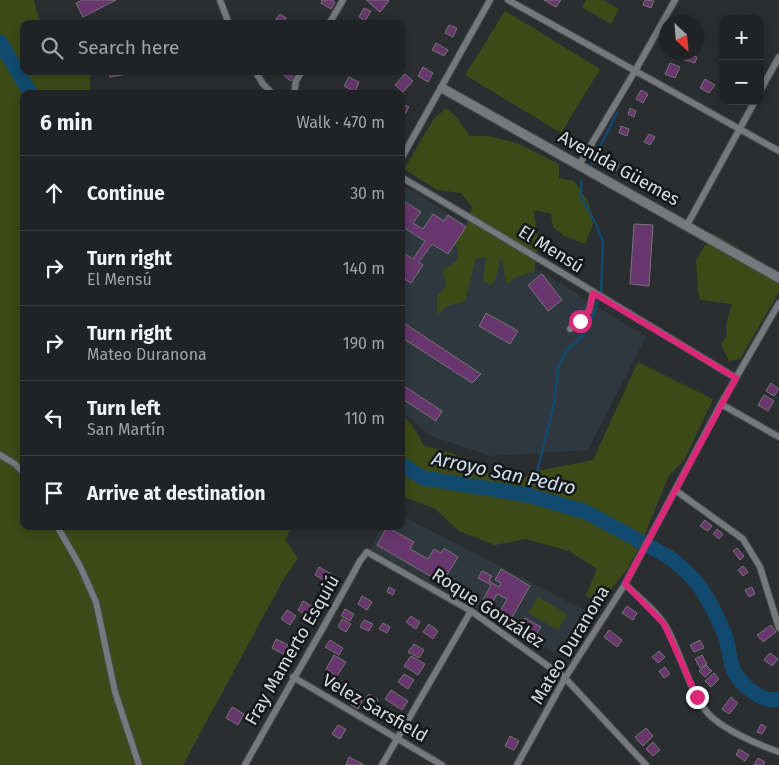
<!DOCTYPE html>
<html lang="en">
<head>
<meta charset="utf-8">
<style>
	:root { --surface:#202225; --page:#282a2d; --text:#f1f3f6; --muted:#a2a4a7; --line:#3d3f42 }
	body { margin:0; font-family:"Fira Sans",sans-serif; background:var(--page); color:var(--text) }
	.controls { position:absolute; right:15px; top:15px; display:grid; overflow:hidden; border-radius:10px; box-shadow:0 2px 12px #0003 }
	.controls button { width:45px; height:45px; display:grid; place-items:center; padding:0; border:0; border-bottom:1px solid var(--line); background:var(--surface); color:var(--text); font:25px sans-serif }
	.compass { position:absolute; left:659px; top:15px; width:45px; height:45px; border-radius:50%; background:var(--surface); box-shadow:0 2px 12px #0003; rotate:154deg }
	.stop { position:absolute; width:15px; height:15px; margin:-11px; border:4px solid #db2777; border-radius:50%; background:#fff }
	.stop.end { background:#db2777; border-color:#fff; box-shadow:0 1px 5px #0008 }
	.list { margin:0; padding:0; list-style:none }
	h2 { display:flex; justify-content:space-between; align-items:center; height:65px; margin:0; padding:0 20px; font-size:21px }
	h2 small { font-size:16px; font-weight:400; color:var(--muted) }
	.list li { display:grid; grid-template-columns:32px 1fr auto; gap:15px; align-items:center; box-sizing:border-box; height:75px; padding:0 20px; border-top:1px solid var(--line) }
	.list b { display:block; font-size:19px; white-space:nowrap }
	.list p { margin:0; font-size:16px; white-space:nowrap; color:var(--muted) }
	.list em { font-size:16px; font-style:normal; color:var(--muted) }
	.icon { flex:none; width:28px; height:28px; fill:none; stroke:currentColor; stroke-width:2; stroke-linecap:round; stroke-linejoin:round }
	.map { position:relative; flex:none; width:779px; height:765px; overflow:hidden }
	.search { position:absolute; background:var(--surface); box-shadow:0 2px 12px #0003; left:20px; top:20px; width:385px; height:55px; display:flex; align-items:center; gap:12px; box-sizing:border-box; padding:0 18px; border-radius:10px; color:var(--muted); font-size:19px }
	.panel { position:absolute; background:var(--surface); box-shadow:0 2px 12px #0003; left:20px; top:90px; width:385px; height:440px; border-radius:10px }
	.map>svg:first-child { display:block }
	.built { fill:#2f383f }
	.green { fill:#3c4a18 }
	.lines { fill:none; stroke-linecap:round; stroke-linejoin:round }
	.stream { stroke:#114a6e; stroke-width:2.5 }
	.river { stroke:#114a6e; stroke-width:15 }
	.building { fill:#67376d; stroke:#777377 }
	.minor-casing { stroke:#46494c; stroke-width:8 }
	.secondary-casing { stroke:#46494c; stroke-width:11 }
	.minor { stroke:#75797d; stroke-width:6 }
	.secondary { stroke:#75797d; stroke-width:9 }
	.route { stroke:#db2777; stroke-width:6 }
	.labels { text-anchor:middle; dominant-baseline:central; stroke-width:5; stroke-linejoin:round; paint-order:stroke }
	.street-label { font-size:18px; fill:#d9dbdd; stroke:#141617 }
	.water-label { font-size:19px; font-style:italic; fill:#d1e2f0; stroke:#141617 }
</style>
</head>
<body>
<div class="map">
<svg width="779" height="765" viewBox="0 0 779 765">
	<rect width="100%" height="100%" fill="#2a2e31"/>
	<path class="built" d="M401 184 646 337 588 450 491 456 431 436 401 411Z
		M401 515 588 612 560 656 511 627 371 549 381 526H401Z"/>
	<path class="green" d="M0 0H34L37 13 43 24H24V71H90V94H24V526H293L285 540 298 558 282 582 183 765H0Z
		M586 0H603L619 9 611 24 582 7Z
		M505 11 600 69 561 133 465 75Z
		M446 108 458 119 470 136H488L517 143 559 164V178L574 181 588 201 593 224 585 244 564 236 553 227 551 214 534 210 538 244 534 272 515 277 507 285 501 256 495 282 490 285 483 280 486 257 476 258 465 301 447 306 437 315V296L446 286 443 270 457 261 458 247 454 245 466 227 472 207 461 193 437 190 404 169 433 120Z
		M713 233 779 272V292L740 359 729 361 721 345 727 334 726 325 732 304 700 300 698 291 696 260Z
		M638 362 713 399 685 459 669 476 641 543 628 568 600 603 586 596 597 569 569 551 526 539 495 545 459 531 434 508 401 496V414C412 421 418 435 423 445L454 454 490 473 523 478 537 471 593 460Z
		M538 597 567 614 558 630 528 613Z"/>
	<g class="lines">
		<path class="stream" d="M591 165 617 113
			M581 181V197L596 224 603 242 601 293
			M527 495 538 468 554 403 558 368 566 351 584 334 594 314 597 302"/>
		<path class="river" d="M0 42 31 94
			M401 464 423 478 527 495 586 512 669 557C682 567 696 579 704 593 712 606 719 621 725 635 729 646 729 658 733 669 740 684 762 704 779 699"/>
	</g>
	<path class="building" d="M83 0H116L83 17 76 3Z
		M322 0H332L335 2 331 9 321 3Z
		M366 0H388L389 1 380 12Z
		M544 0H561L556 7Z
		M645 0 654 1 651 8 643 5Z
		M364 8 371 11 365 21 359 17Z
		M280 14 286 18 282 23 276 19Z
		M449 25 457 28 453 37 445 33Z
		M436 43 448 50 444 56 432 50Z
		M684 52 697 57 695 63 682 59Z
		M670 63 680 67 675 78 665 74Z
		M423 67 433 73 428 82 418 76Z
		M109 71H127V74L110 77Z
		M288 71H291L296 76 291 81 284 76Z
		M405 74 413 81 403 92 395 85Z
		M349 77 359 82 355 92 344 86Z
		M705 79 715 85 709 93 700 88Z
		M641 90 648 94 643 103 636 99Z
		M401 103 409 107 405 114 401 112Z
		M630 108 636 111 634 117 628 114Z
		M621 126 629 129 627 136 619 133Z
		M649 134 655 137 650 145 644 142Z
		M613 162 619 165 616 171 610 168Z
		M401 199 421 212 413 223 423 229 433 214 444 221 448 215 466 227 448 254 432 244 419 262 423 265 411 283 401 277V251L413 259 425 241 401 226Z
		M634 224 653 225 649 286 630 284Z
		M542 274 562 300 548 311 528 285Z
		M486 313 518 331 510 344 479 326Z
		M401 321 481 374 472 383 401 337Z
		M771 383 779 389 774 396 766 391Z
		M401 384 442 411 436 421 401 398Z
		M764 395 774 401 768 411 758 405Z
		M705 520 712 526 708 531 700 526Z
		M387 527 414 542 410 549 428 559 434 549 441 553 444 548 458 557 442 583 377 545Z
		M717 529 723 534 719 539 713 534Z
		M737 548 744 556 740 560 733 551Z
		M743 566 748 572 743 576 738 570Z
		M319 567 335 576 331 584 315 575Z
		M501 569 530 586 511 619 499 613 507 599 497 594 491 605 483 600 491 585 478 578 482 571 492 576 489 581 499 587 501 583 495 580Z
		M389 587 395 590 393 595 387 592Z
		M752 587 755 594 749 597 745 590Z
		M362 596 372 602 367 610 358 604Z
		M303 601 315 608 310 617 298 610Z
		M627 606 637 613 633 620 622 613Z
		M345 609 354 614 350 621 341 616Z
		M287 610 296 616 290 625 281 619Z
		M411 616 420 622 416 629 406 622Z
		M525 618 541 627 533 639 517 630Z
		M342 619 351 624 346 632 338 627Z
		M364 620 373 624 369 631 360 627Z
		M383 623 390 627 387 633 379 629Z
		M429 624 438 631 433 639 423 632Z
		M771 625 776 632 763 642 757 635Z
		M609 630 622 640 617 647 604 637Z
		M276 639 288 645 283 654 272 648Z
		M330 640 343 648 339 655 325 647Z
		M700 640 704 648 694 652 690 645Z
		M414 644 424 650 419 658 408 652Z
		M659 651 665 657 658 663 652 657Z
		M770 653 778 659 772 666 764 660Z
		M334 655 346 662 337 676 326 669Z
		M702 655 707 664 700 668 695 659Z
		M411 656 425 664 418 675 404 666Z
		M706 665 712 671 705 677 699 671Z
		M665 667 670 674 664 678 659 671Z
		M714 673 719 679 711 687 705 681Z
		M404 674 414 680 408 689 398 682Z
		M391 690 408 701 402 710 385 699Z
		M369 694 378 700 374 707 364 700Z
		M355 697 362 701 358 709 351 705Z
		M731 697 738 703 729 714 722 709Z
		M377 704 390 711 385 718 373 711Z
		M232 707 244 714 238 725 226 718Z
		M761 724 766 727 762 734 757 732Z
		M338 725 346 729 340 739 332 734Z
		M646 728 653 736 643 746 635 737Z
		M510 736 519 741 514 750 505 746Z
		M653 742 660 750 653 756 646 749Z
		M739 749 749 755 745 761 736 755Z
		M349 757 363 764V765H346Z
		M758 758 765 762 763 765H754Z"/>
	<g class="lines">
		<g class="minor-casing">
			<path id="minor" d="M220 0 229 24
				M508 0 779 151
				M329 24 343 0
				M255 71 263 84 273 94
				M760 91 779 57
				M294 94 296 81 302 71
				M401 159 490 0
				M579 165 635 71 675 0
				M401 177C514 243 625 311 736 378
				M687 225 755 101
				M570 329 589 311 593 293
				M721 404 779 437
				M0 455 15 464 24 473
				M675 490 743 539 760 567 779 628
				M57 526 80 566 96 602 115 692 139 765
				M625 584C638 597 655 609 665 625 681 652 687 686 706 711 719 728 759 745 779 752
				M293 677 442 765
				M245 765C283 696 323 630 360 561L367 552 471 611 565 678 646 765
				M382 765 471 611
				M517 765 565 678 625 584 721 404 779 303"/>
		</g>
		<g class="secondary-casing">
			<path id="secondary" d="M442 88 779 278"/>
		</g>
		<use href="#minor" class="minor"/>
		<use href="#secondary" class="secondary"/>
	</g>
	<g class="lines">
		<path class="route" d="M580 321 589 311 593 293 736 378 625 584 664 624 697 697"/>
	</g>
	<g class="labels">
		<g class="street-label">
			<text transform="translate(619 168) rotate(29)">Avenida Güemes</text>
			<text transform="translate(551 249) rotate(32)">El Mensú</text>
			<text transform="translate(488 608) rotate(33)">Roque González</text>
			<text transform="translate(570 645) rotate(-59)">Mateo Duranona</text>
			<text transform="translate(292 650) rotate(-60)">Fray Mamerto Esquiú</text>
			<text transform="translate(375 708) rotate(30)">Velez Sarsfield</text>
		</g>
		<g class="water-label">
			<text transform="translate(504 473) rotate(12)">Arroyo San Pedro</text>
		</g>
	</g>
</svg>
<div class="controls">
<button>+</button>
<button>−</button>
</div>
<svg class="compass" viewBox="-18 -18 36 36"><path d="M0-13l5 13h-10z" fill="#e53935"/><path d="M0 13l5-13h-10z" fill="#a2a4a7"/></svg>
<div class="stop" style="left:580px;top:321px"></div>
<div class="stop end" style="left:697px;top:697px"></div>
<div class="search"><svg class="icon" aria-label="search" viewBox="0 0 24 24"><circle cx="10" cy="10" r="6"/><path d="M15 15l6 6"/></svg>Search here</div>
<section class="panel">
<h2>6 min<small>Walk · 470 m</small></h2>
<ul class="list">
<li><svg class="icon" aria-label="ahead" viewBox="0 0 24 24"><path d="M12 20V5M6 11l6-6 6 6"/></svg><div><b>Continue</b></div><em>30 m</em></li>
<li><svg class="icon" aria-label="right" viewBox="0 0 24 24"><path d="M7 20v-9h11M14 6l5 5-5 5"/></svg><div><b>Turn right</b><p>El Mensú</p></div><em>140 m</em></li>
<li><svg class="icon" aria-label="right" viewBox="0 0 24 24"><path d="M7 20v-9h11M14 6l5 5-5 5"/></svg><div><b>Turn right</b><p>Mateo Duranona</p></div><em>190 m</em></li>
<li><svg class="icon" aria-label="left" viewBox="0 0 24 24"><path d="M17 20v-9H6M10 6l-5 5 5 5"/></svg><div><b>Turn left</b><p>San Martín</p></div><em>110 m</em></li>
<li><svg class="icon" aria-label="arrive" viewBox="0 0 24 24"><path d="M6 21V4h12l-3 4 3 4H6"/></svg><div><b>Arrive at destination</b></div></li>
</ul>
</section>
</div>
</body>
</html>
